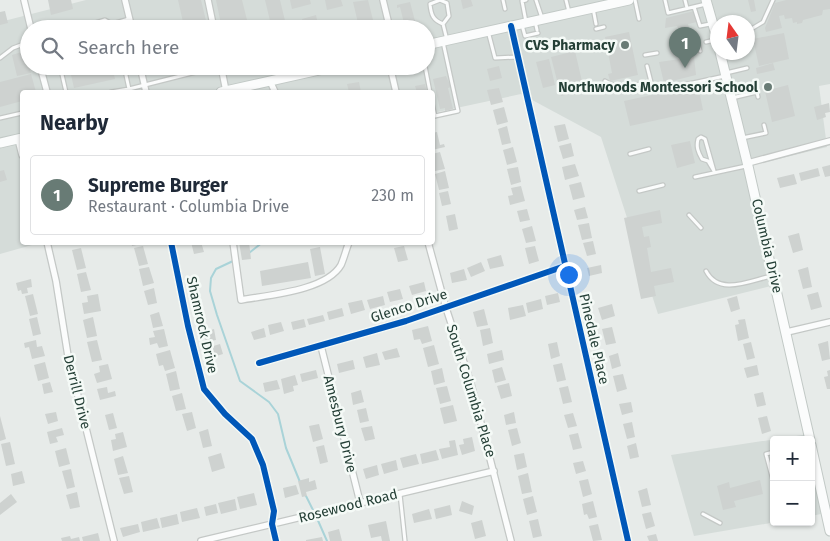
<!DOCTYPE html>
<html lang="en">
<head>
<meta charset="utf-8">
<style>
	:root { --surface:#fff; --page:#f2f2f3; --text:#1f2937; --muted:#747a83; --line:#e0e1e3; --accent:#687b75 }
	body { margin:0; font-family:"Fira Sans",sans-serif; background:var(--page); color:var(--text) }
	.controls { position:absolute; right:15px; bottom:15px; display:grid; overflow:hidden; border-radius:5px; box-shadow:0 1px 4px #0004 }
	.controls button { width:45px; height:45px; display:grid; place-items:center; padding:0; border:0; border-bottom:1px solid var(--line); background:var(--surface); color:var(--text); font:25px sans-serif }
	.compass { position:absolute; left:710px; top:15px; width:45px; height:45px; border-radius:50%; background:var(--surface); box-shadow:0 1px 4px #0004; rotate:346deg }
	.you { position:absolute; left:568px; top:274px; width:18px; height:18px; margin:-12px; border:4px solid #fff; border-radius:50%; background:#1a73e8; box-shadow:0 0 0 8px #1a73e833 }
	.badge { display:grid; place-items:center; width:32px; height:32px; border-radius:50%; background:var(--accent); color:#fff; font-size:16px; font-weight:700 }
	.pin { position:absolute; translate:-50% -41px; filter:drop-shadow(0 1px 2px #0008) }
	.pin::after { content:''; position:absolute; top:26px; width:18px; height:15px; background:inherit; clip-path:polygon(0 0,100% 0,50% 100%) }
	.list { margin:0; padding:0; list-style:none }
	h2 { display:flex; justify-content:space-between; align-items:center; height:65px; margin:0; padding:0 20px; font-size:21px }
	h2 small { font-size:16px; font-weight:400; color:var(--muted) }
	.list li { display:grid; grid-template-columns:32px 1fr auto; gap:15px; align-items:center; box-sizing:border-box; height:80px; margin:0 10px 10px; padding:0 10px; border:1px solid var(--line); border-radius:5px }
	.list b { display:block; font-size:19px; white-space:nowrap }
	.list p { margin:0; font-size:16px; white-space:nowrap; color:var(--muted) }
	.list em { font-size:16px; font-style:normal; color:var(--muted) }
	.icon { flex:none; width:28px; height:28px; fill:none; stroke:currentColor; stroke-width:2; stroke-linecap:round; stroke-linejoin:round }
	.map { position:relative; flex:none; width:830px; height:541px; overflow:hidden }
	.search { position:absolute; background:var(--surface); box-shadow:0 1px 4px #0004; left:20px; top:20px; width:415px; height:55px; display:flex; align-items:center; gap:12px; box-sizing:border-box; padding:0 18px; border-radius:28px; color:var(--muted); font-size:19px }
	.panel { position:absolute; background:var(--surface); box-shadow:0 1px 4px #0004; left:20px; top:90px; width:415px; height:155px; border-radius:5px }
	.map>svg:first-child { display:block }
	.built { fill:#d5dcd9; fill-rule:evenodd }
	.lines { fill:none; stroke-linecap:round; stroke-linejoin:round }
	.stream { stroke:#a9d3d8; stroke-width:2 }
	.building { fill:#ced2d0 }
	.lane-casing { stroke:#c4c8c6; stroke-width:5.5 }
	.street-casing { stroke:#c4c8c6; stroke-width:8 }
	.secondary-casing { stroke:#c2c9c6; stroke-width:11 }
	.lane { stroke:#fbfcfc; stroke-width:3 }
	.street { stroke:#fbfcfc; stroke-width:5.5 }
	.secondary { stroke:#fbfcfc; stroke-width:9 }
	.cycleway-casing { stroke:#f5faf7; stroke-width:9 }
	.cycleway { stroke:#0057b8; stroke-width:6 }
	.poi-dot { fill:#687b75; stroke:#f5faf7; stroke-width:2 }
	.labels { text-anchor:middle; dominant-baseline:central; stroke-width:5; stroke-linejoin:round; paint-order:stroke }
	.poi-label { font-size:14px; font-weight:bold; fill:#243f36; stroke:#f5faf7; text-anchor:end }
	.street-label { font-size:14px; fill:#243f36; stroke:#f5faf7 }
</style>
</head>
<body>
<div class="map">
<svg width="830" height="541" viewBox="0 0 830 541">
	<rect width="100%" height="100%" fill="#e7ebe9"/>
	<path class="built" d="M86 0H830V84L819 86 827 147 750 166 779 284 658 314 601 137 521 94 433 113 432 92H22V242L39 243 0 254V22ZM718 22H748V52H718ZM29 29H426V66H29Z
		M809 434 810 440H774V522H776L694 536 671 455Z
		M811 445 826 513 811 516Z"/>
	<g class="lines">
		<path class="stream" d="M249 253 263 242
			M233 261 216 269 211 278 210 291 217 315 240 381 269 402 278 414 286 448 300 482
			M306 496 314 512
			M316 516 327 541"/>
	</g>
	<path class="building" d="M48 0H71L73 9 51 15Z
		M178 0H201L208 29H178L176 24 183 22Z
		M216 0H242L248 24 222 29Z
		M265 0H280L287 29H272Z
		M290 0H310L311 4 292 9Z
		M325 0H341L343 6 327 10Z
		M368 0 373 20 358 23 353 2Z
		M461 0H471L473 6 463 9Z
		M748 0H754L756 11 751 12Z
		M786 0H830V9L823 10 822 15 803 20 802 23 797 24V22L793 23 792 18 785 19 784 15 779 16 782 28 766 32 765 28 775 3Z
		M410 2 415 21 404 23 400 7 397 8V5Z
		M5 11 8 23 0 25V12Z
		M694 11 697 22 688 24 689 28 679 30 677 26 665 28 666 18Z
		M316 15 319 29H305L302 19Z
		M629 32 638 75 610 81 608 74 612 73 605 37Z
		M784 33 789 59 759 66 753 39Z
		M25 51 31 73 17 76 12 55Z
		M575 51 584 90 561 96 551 57Z
		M694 57 696 75 664 83 659 62Z
		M549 59 555 85 543 88 536 62Z
		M773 63 775 70 757 74 756 68Z
		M69 66H112L115 79 74 88Z
		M499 66 502 78 490 81 487 69Z
		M31 74 36 92H22V101L0 107V82Z
		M446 76 451 87 448 88 453 109 445 111V108L440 109 433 79Z
		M359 82 361 92H349L347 84Z
		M425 84 427 92H417L415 86Z
		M698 85 703 110 630 126 624 101Z
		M788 85 795 116 772 122 765 91Z
		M499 88 503 102 491 105 487 90Z
		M829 103 830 112 825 113 826 117 817 120 814 107Z
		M504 107 508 122 497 125 493 110Z
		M565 124 569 139 558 142 554 126Z
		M507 126 511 143 502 145 498 129Z
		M437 132 440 145 444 144 445 147 432 150V133Z
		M690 141 695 163 677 168 671 145Z
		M571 143 574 156 563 159 559 146Z
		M513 147 517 162 507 165 503 150Z
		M440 152 445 169 435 171 432 154Z
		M575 164 579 176 565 180 562 167Z
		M830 165V176L825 177 822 167Z
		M518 167 521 182 511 185 507 169Z
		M818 168 820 176 801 181 799 173Z
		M4 170 7 180 0 182V171Z
		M445 171 449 188 439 190 435 174Z
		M794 174 797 184 780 188 777 178Z
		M581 182 585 197 573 200 569 185Z
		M521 186 525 201 510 205 508 196 513 195 511 188Z
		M448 191 451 204 442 206 439 193Z
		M585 207 588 218 577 220 574 210Z
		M527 209 530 220 520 222 517 211Z
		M660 210 662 223 642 227 644 237 649 236 651 247 647 248 651 272 671 268 674 282 654 286 656 296 641 299 624 218Z
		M455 214 458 229 449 231 446 216Z
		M589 223 592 238 582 240 578 225Z
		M532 226 536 241 526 243 522 229Z
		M799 233 803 250 793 253 788 236Z
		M593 241 596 254 587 256 583 243Z
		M131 242H144L145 243 132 246Z
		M191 242H201L204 252 194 254Z
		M239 242H249L251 259 242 260Z
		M143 246 148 264 139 266 134 248Z
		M404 246 408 260 398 262 394 248Z
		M535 246 539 261 529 264 525 248Z
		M320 247 325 274 315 276 310 249Z
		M81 248 86 268 77 270 72 250Z
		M501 255 504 266 490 269 487 259Z
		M308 262 311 278 262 286 260 271Z
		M481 262 485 271 471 277 467 268Z
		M601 265 602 273 589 276 587 268Z
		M149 267 154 283 143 286 139 269Z
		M808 267 812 287 803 289 798 270Z
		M464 269 467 280 452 283 450 273Z
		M86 272 91 290 81 292 77 274Z
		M31 279 32 287 27 288 28 293 22 294 21 290 18 291 16 283Z
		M424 282 426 291 412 295 409 286Z
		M154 288 157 303 148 305 144 291Z
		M400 289 403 299 390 302 387 292Z
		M818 292 822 307 811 310 807 295Z
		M558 293 560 302 547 305 545 296Z
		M33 294 38 314 30 316 25 296Z
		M98 294 101 311 84 314 82 303 88 302 87 296Z
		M383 296 385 305 370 309 367 300Z
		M737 296 740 309 731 312 727 299Z
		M541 299 543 309 528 313 526 303Z
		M362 300 365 310 351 314 348 303Z
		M612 304 615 316 602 320 598 308Z
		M523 305 526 316 510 320 508 308Z
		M342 308 344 316 329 320 327 312Z
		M484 309 488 325 477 327 473 312Z
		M159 312 163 326 153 328 150 315Z
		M323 315 325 321 309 325 307 319Z
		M37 317 41 334 33 336 29 319Z
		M93 317 97 336 87 338 83 320Z
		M304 319 306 327 293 330 291 322Z
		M745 319 749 338 738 341 735 325 739 324 738 320Z
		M281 322 284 331 270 335 268 325Z
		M428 326 432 341 422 344 420 339 414 340 412 330Z
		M612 327 616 343 606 345 602 329Z
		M264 328 266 337 254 340 251 332Z
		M490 328 493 343 483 346 480 330Z
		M164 329 168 346 159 348 157 343 150 345 149 338 155 337 153 331Z
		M214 329 216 340 206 342 203 332Z
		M36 340 37 347 42 346 45 356 32 359 29 347 25 348 24 343Z
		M97 340 102 360 92 362 87 342Z
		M828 341 830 359 822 361 818 344Z
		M557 342 560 356 551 359 548 344Z
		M751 342 755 358 747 360 743 344Z
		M220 344 223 354 213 357 210 347Z
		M434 345 439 364 428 367 423 348Z
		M397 348 400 357 385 360 382 352Z
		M170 350 175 368 165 371 163 365 159 366 156 354Z
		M502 350 504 360 489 364 487 354Z
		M377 353 380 365 366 368 363 357Z
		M618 353 621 366 612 369 609 356Z
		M353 360 355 369 339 373 337 364Z
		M45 362 49 378 38 381 34 365Z
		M562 363 566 380 557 382 553 365Z
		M108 364 112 379 97 383 94 374 100 372 99 366Z
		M757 365 759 375 747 378 744 368Z
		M502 367 506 380 495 383 492 370Z
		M442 368 445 382 434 385 431 371Z
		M316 370 318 378 302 382 300 374Z
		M830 370V389H827L824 377 828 376 827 371Z
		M176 371 180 389 170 391 166 374Z
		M623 374 627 389 617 392 613 376Z
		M295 375 298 385 293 386 294 391 284 394 281 379Z
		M277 380 280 389 265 392 263 383Z
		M50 382 53 392 44 394 42 384Z
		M509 383 512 396 501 399 497 386Z
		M447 386 451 401 440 404 436 388Z
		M568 386 572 402 563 404 559 388Z
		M107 387 108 393 115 391 116 396 100 400 97 389Z
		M361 390 364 402 353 405 351 393Z
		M763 392 766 405 757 407 754 394Z
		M182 393 186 409 176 411 172 396Z
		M631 402 633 412 622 415 619 404Z
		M453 405 457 421 444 424 440 408Z
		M366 408 369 421 360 423 357 410Z
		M56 412 58 421 48 424 45 414Z
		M192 412 196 428 187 431 182 414Z
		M514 412 516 423 506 425 504 415Z
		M113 413 117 428 109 430 105 415Z
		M573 413 577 426 568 428 564 415Z
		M0 416 6 439 0 441Z
		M767 416 771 431 762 434 758 418Z
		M632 422 635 437 627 439 623 424Z
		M319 424 323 439 313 442 309 426Z
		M372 426 375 439 365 441 361 428Z
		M62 428 64 435 56 437 58 442 50 444 47 432Z
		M517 428 521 443 512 446 508 430Z
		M208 429 212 446 203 448 199 432Z
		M123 432 127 447 113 451 111 440 116 439 115 434Z
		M578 433 582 448 573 450 569 435Z
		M472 437 475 451 462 455 459 445 464 444 463 439Z
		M455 440 458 455 442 459 439 449 450 447 449 441Z
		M10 442 15 464 6 466 1 444Z
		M636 443 639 457 630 459 627 446Z
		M324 445 328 462 320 464 316 447Z
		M66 448 70 464 59 467 55 451Z
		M436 450 439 460 422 464 420 454Z
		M221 453 225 468 212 472 208 457Z
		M524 453 527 467 517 470 514 455Z
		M416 454 419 464 403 468 400 458Z
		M123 456 128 473 118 475 114 459Z
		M396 460 398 470 384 474 381 464Z
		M583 461 586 471 576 474 573 463Z
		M377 465 379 475 366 479 363 469Z
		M71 469 75 487 67 489 62 471Z
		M22 471 25 483 13 486 11 474Z
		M528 473 532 492 522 494 518 476Z
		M129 476 133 492 124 494 119 478Z
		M309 478V482L315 480 317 489 306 492 307 496 302 497 298 481Z
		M588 479 592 494 583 497 579 481Z
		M760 480 763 494 734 501 736 507 723 510 717 486 729 482 730 488Z
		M296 485 299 494 285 498 283 488Z
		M647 488 651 505 642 507 638 491Z
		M77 492 80 507 70 509 66 495Z
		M254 493 257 505 240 509 237 497Z
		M11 494 17 502 0 515V503Z
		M533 496 537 512 527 515 523 499Z
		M235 499 237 510 221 514 218 503Z
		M462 501 474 506 472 515 459 511Z
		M593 501 597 517 589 519 587 514 584 515 582 504Z
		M216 504 218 513 206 516 204 507Z
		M450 505 452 515 436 519 434 509Z
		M197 508 200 518 182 522 180 512Z
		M429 509 432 519 414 523 412 514Z
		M651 512 655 526 646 529 642 514Z
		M177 514 179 524 162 528 160 518Z
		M157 518 160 528 143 532 141 522Z
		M538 519 542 536 533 538 529 521Z
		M482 520 486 536 475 539 471 523Z
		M386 521 390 541H382L381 536 371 538 368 525Z
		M138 524 140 532 123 537 120 528Z
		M598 524 602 540 593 541 589 526Z
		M339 529 342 541H330L328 532Z
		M98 533 100 541H83L82 537Z
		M656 534 658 541H649L647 536Z
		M70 536 71 539 79 537 80 541H62L61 538Z
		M322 537 323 541H306V540Z"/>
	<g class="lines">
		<g class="lane-casing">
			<path id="lane" d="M440 0 447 3 449 16 443 24C433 20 431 15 430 4Z
				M503 0 505 9
				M536 0 542 18
				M566 0 569 12
				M635 0 639 19
				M665 0 668 13 706 4
				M685 0 687 8
				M694 7 700 26 710 24
				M593 8 596 24
				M733 18 734 22
				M535 21 537 30
				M526 22 522 1 526 0
				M112 24 129 19
				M443 24 447 40
				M522 25 525 36 538 33
				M75 29 105 20 112 24 114 29
				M596 29 604 27
				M488 31 495 58 518 57
				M748 31 763 22 773 0
				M706 42 715 40
				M698 43 700 51
				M645 55 657 53
				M0 58 13 48 29 42
				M60 66 66 92
				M124 66 129 89 220 66
				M284 66 287 75
				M298 66 300 74
				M425 66 430 92
				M726 73 747 68
				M605 81C619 90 636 85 651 82L647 66
				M665 89 725 76
				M111 92 129 89
				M732 98 757 92 758 97
				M432 103 435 116 458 111 443 42
				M0 118 22 113
				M701 137 705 139 714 171 708 161 702 159C698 152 696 147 698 139Z
				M742 138 766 133 764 125
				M630 154 649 149
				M695 177 746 166
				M639 191 663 185
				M689 215 701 228
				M706 271C719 296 749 281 771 276
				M774 452 766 454 774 484
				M400 494 405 541
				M703 514 720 523"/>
		</g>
		<g class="street-casing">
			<path id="street" d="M24 0 31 29
				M125 0 132 29
				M208 0 214 29
				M383 0 390 29
				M511 26 628 541
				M40 66 47 92
				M140 66 146 92
				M221 66 226 91
				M390 66 396 92
				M270 81 275 92
				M18 139 22 155
				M748 163 830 141
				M47 242 56 281 68 356 114 541
				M171 242 188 326 204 389 225 414 252 439 263 465 274 511 272 524 276 541
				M233 242 241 300C268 295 326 291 341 265 344 258 346 250 349 242
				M428 242 446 308 471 384 511 541
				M787 332 830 322
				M321 346 360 502
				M259 363 406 321 565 266
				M201 541 494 471"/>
		</g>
		<g class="secondary-casing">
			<path id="secondary" d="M706 0 718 42
				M426 45 629 0
				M720 52 748 166 810 440
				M221 92 337 66
				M0 143 22 138
				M811 445 830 531"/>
		</g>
		<use href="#lane" class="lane"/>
		<use href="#street" class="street"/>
		<use href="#secondary" class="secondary"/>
		<g class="cycleway-casing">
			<path id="cycleway" d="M511 26 628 541
				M171 242 188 326 204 389 225 414 252 439 263 465 274 511 272 524 276 541
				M259 363 406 321 565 266"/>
		</g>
		<use href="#cycleway" class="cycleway"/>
	</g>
	<g class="poi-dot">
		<circle cx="625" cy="45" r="5"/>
		<circle cx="768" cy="87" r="5"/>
	</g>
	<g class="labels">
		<g class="poi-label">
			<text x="615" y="45">CVS Pharmacy</text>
			<text x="758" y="87">Northwoods Montessori School</text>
		</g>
		<g class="street-label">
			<text transform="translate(767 246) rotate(77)">Columbia Drive</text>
			<text transform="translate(409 306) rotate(-18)">Glenco Drive</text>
			<text transform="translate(202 325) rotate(77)">Shamrock Drive</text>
			<text transform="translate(594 339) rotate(77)">Pinedale Place</text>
			<text transform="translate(471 391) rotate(73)">South Columbia Place</text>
			<text transform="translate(77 392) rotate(76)">Derrill Drive</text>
			<text transform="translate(340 424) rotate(76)">Amesbury Drive</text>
			<text transform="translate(348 506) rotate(-14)">Rosewood Road</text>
		</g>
	</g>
</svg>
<div class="controls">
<button>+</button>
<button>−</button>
</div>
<svg class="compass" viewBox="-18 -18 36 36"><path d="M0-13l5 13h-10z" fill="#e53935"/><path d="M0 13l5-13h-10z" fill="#747a83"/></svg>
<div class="you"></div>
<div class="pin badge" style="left:685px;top:68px">1</div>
<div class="search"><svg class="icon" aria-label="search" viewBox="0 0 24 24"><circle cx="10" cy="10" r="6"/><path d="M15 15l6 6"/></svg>Search here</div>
<section class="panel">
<h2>Nearby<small></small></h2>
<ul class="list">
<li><span class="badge">1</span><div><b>Supreme Burger</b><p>Restaurant · Columbia Drive</p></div><em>230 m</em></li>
</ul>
</section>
</div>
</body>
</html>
